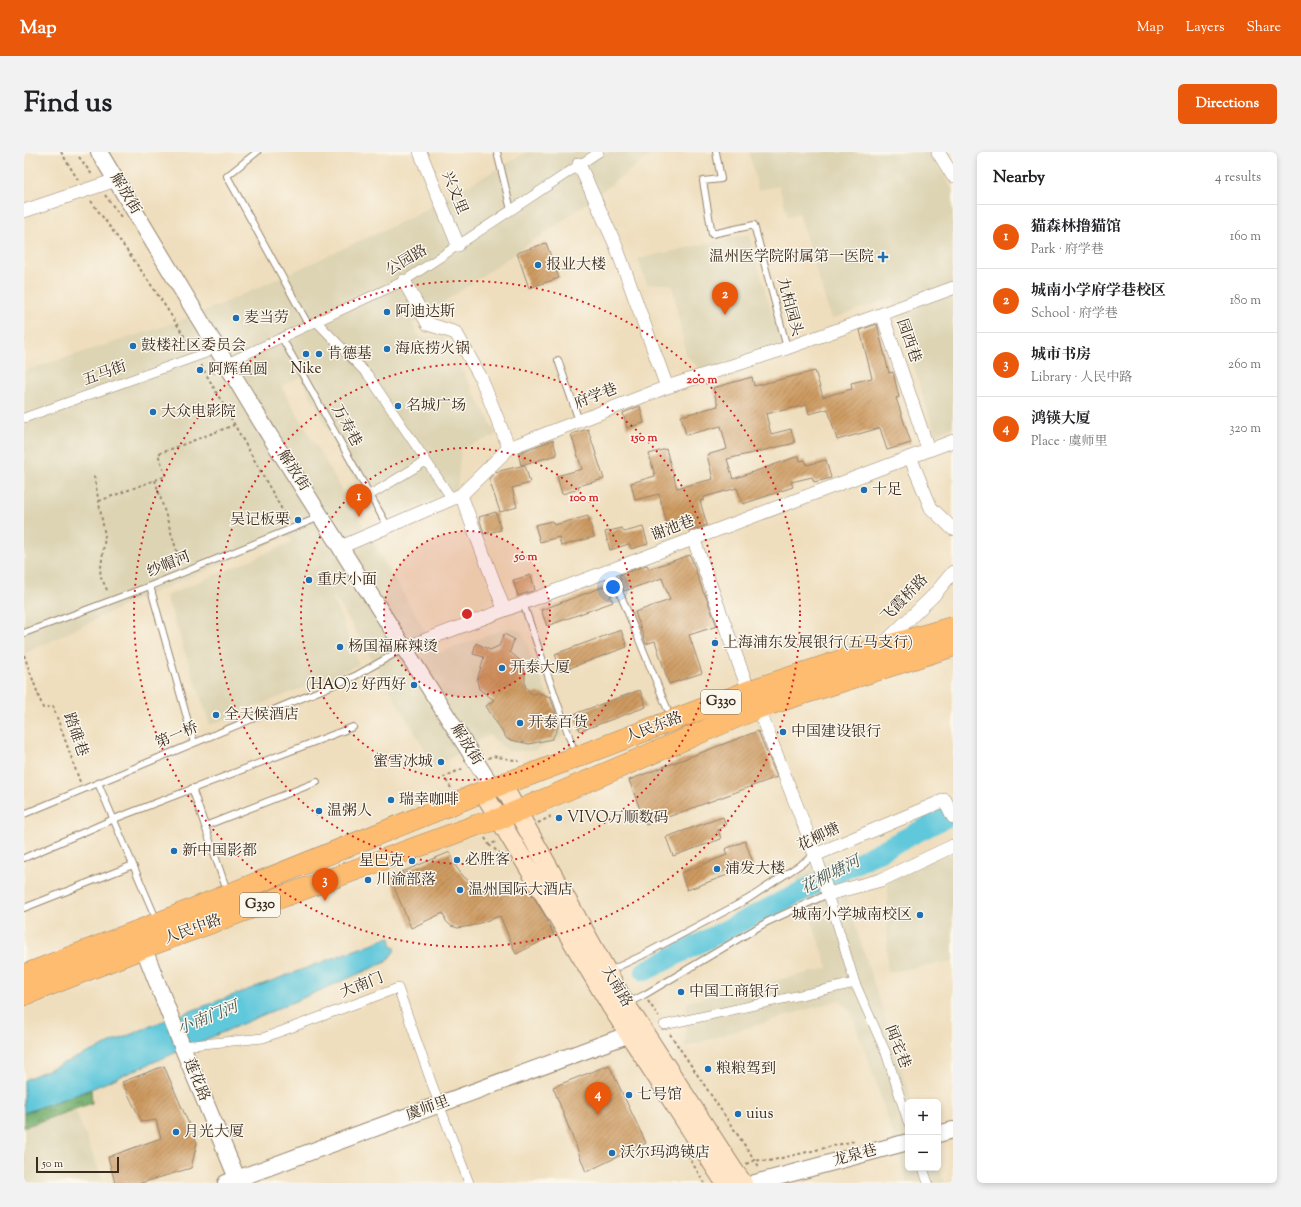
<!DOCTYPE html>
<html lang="en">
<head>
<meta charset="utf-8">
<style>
	:root { --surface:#fff; --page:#f2f2f2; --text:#202124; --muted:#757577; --line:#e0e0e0; --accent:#ea580c }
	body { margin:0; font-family:"Sorts Mill Goudy","Noto Serif SC",serif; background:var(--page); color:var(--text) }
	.controls { position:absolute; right:12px; bottom:12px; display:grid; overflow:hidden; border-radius:6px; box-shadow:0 2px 6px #0003 }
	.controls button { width:36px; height:36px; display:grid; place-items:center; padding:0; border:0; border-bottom:1px solid var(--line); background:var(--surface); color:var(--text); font:20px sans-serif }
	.scale { position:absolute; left:12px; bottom:10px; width:83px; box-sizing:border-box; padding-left:4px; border:2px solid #3b2a1e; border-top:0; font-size:11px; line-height:14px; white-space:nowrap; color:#3b2a1e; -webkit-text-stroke:3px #fbf7ec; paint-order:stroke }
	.you { position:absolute; left:589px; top:435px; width:14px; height:14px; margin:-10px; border:3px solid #fff; border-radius:50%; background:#1a73e8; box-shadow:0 0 0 6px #1a73e833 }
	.badge { display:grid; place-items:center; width:26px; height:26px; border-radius:50%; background:var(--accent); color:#fff; font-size:13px; font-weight:700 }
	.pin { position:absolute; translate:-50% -33px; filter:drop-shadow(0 1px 2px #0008) }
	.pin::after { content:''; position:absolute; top:21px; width:14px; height:12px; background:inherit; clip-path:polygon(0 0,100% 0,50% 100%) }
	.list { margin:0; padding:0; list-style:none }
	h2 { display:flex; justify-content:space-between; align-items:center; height:52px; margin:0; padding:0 16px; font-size:17px }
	h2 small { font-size:13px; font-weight:400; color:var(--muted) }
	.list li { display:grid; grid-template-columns:26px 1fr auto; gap:12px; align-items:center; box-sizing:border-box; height:64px; padding:0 16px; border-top:1px solid var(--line) }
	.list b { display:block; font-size:15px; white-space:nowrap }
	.list p { margin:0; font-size:13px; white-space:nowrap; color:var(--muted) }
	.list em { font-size:13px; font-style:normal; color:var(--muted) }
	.map { position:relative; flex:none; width:929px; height:1031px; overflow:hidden; border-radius:6px }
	header { display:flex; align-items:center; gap:24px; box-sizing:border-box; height:56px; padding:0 20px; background:var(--accent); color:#fff }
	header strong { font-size:19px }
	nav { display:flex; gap:22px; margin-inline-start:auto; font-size:14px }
	.intro { display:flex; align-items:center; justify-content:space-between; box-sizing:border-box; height:96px; padding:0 24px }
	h1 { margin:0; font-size:28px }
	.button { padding:10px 18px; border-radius:6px; background:var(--accent); color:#fff; font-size:14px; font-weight:700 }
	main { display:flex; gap:24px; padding:0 24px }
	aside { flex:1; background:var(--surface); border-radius:6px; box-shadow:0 2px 6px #0003 }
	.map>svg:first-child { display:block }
	.built { fill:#ddd4b4 }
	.forest { fill:url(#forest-crowns); stroke:#586c46 }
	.water { fill:#60c8db; stroke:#4e797c }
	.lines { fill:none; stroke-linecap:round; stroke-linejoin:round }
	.river { stroke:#60c8db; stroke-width:20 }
	.building { fill:url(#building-hatch) }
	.service-casing { stroke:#95846e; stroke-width:8 }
	.pedestrian-casing { stroke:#95846e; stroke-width:10 }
	.minor-casing { stroke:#95846e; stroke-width:14 }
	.tertiary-casing { stroke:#95846e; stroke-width:18 }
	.secondary-casing { stroke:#95846e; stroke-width:20 }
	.trunk-casing { stroke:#95846e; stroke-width:22 }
	.path { stroke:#95846e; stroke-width:2; stroke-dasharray:3 3; stroke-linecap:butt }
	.service { stroke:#fff; stroke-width:6 }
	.pedestrian { stroke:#fff; stroke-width:9 }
	.minor { stroke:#fff; stroke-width:13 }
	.tertiary { stroke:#fff; stroke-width:16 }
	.secondary { stroke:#ffe4c6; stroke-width:18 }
	.trunk { stroke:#febc70; stroke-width:21 }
	.ring { fill:none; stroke:#d62828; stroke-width:2; stroke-dasharray:2 4 }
	.poi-dot { fill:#1f6fb2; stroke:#fbf7ec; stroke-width:1.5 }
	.labels { text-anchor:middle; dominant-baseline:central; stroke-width:3; stroke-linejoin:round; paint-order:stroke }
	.shield { fill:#fbf7ec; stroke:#75685c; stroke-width:1 }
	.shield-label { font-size:14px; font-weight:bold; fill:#3b2a1e }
	.street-label { font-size:15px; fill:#3b2a1e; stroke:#fbf7ec }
	.poi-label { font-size:15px; fill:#3b2a1e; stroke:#fbf7ec; text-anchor:start }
	.water-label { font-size:16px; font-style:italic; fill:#465957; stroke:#fbf7ec }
	.centre { fill:#d62828; stroke:#fbf7ec; stroke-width:2 }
	.ring-label { font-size:12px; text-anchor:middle; font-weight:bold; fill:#d62828; stroke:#fbf7ec; stroke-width:3; stroke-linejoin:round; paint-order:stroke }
</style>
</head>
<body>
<header>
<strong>Map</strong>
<nav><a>Map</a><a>Layers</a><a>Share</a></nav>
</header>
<div class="intro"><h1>Find us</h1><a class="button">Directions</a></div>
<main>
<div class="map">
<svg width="929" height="1031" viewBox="0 0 929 1031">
	<defs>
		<pattern id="forest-crowns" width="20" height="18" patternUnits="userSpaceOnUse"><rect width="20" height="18" fill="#75af6e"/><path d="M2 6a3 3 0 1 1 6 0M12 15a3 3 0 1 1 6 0" fill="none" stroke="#618f5a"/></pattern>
		<pattern id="building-hatch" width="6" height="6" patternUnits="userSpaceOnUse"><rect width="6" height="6" fill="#cd9a61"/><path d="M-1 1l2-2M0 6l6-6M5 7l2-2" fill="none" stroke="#a87e4f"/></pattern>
	</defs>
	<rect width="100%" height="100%" fill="#fbf7ec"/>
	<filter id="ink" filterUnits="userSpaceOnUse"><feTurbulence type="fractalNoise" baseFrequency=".025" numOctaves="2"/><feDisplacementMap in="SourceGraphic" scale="8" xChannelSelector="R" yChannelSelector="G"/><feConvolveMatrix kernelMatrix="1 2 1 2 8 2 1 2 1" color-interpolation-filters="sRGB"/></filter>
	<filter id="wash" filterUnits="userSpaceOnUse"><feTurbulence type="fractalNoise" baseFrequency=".012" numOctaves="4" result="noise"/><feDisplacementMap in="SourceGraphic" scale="16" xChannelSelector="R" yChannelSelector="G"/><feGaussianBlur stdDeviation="0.9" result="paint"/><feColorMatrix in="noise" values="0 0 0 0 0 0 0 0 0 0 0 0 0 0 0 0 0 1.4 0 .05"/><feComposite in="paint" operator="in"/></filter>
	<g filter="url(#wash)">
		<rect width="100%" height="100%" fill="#efdebd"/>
		<path class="built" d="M503 0H630L541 67 388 172 396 186 420 185 473 283 437 297 433 337 363 367 346 334 335 338 277 225 257 234 414 501 487 475 498 480 539 582 534 588 509 599H484L465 583 411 615 321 461 308 443 335 513 186 573 142 444 268 390 264 384 112 448 0 502V219L153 170 207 148 388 65Z
			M725 0H905L929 39V275L911 282 868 146 807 167 775 61 764 65 755 34 734 38Z
			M724 82 758 194 677 218 662 203 648 132H623L614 107Z
			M929 702V810L863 820 864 717Z
			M809 703 888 950H884V1016H914V1014L921 1031H883L854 936 827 861 815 848 661 895 663 850 804 816 772 726Z
			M51 957 80 1031H0V975Z"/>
		<path class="forest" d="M67 937 68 951 0 975V961Z"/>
		<path class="water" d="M366 785 367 792 372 797 362 810 67 937 0 961V928L129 873Z"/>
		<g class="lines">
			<path class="river" d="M621 819 929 662"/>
		</g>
		<g id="blocks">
			<path class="building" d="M522 91 535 126 505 136 493 101Z
				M853 172 865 221 869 220 875 245 872 246 887 291 863 298 856 276 813 288 804 257 785 262 783 253 742 262 747 282 767 277 771 291 703 307 709 327 775 304 776 309 781 308 783 313 802 308 807 326 790 330 788 325 767 330 769 335 719 352 713 336 680 345V348L676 349 683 373 666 379 663 367 643 372 635 342 611 348 607 331 631 324 625 302 642 297 653 336 689 327 683 303 703 297 697 274 662 283 657 264 694 254 689 236 728 225 730 234 791 219 799 245 828 237 827 231 848 226 836 178Z
				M616 254 620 271 603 276 599 261Z
				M564 277 580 327 554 334 555 337 538 342 533 324 558 317 547 282Z
				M529 288 533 303 497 313 494 301Z
				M501 313 506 331 488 336 493 355 476 360 465 327 471 320Z
				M472 360 477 378 460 382 455 365Z
				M564 364 570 385 537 394 535 385 516 390 511 373 528 369 530 373Z
				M619 375 624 392 607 397 605 392 586 398 581 380 598 376 600 380Z
				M666 403 680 442H681L693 474 665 483 678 521 645 532 631 489 622 492 611 460 646 448 638 426 600 439 596 429 597 428 595 423 623 413 625 417Z
				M507 423 511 438 494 444 489 428Z
				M587 432 591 442 586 444 589 450 523 474 517 458Z
				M597 478 603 495 537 519 531 502Z
				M480 482 490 487 486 500 499 511 501 521V534L507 542 515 541 526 545 536 572 528 587 505 592 483 587 462 554 470 548 455 537 453 528 460 505 449 502 452 491 466 498 475 494Z
				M616 538 622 555 556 579 550 562Z
				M734 579 753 625 622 673 605 628Z
				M699 665 702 674 694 677 697 687 649 704 642 685Z
				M721 689 730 713 663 738 657 721 703 703 701 697Z
				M426 700 432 715 440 725 452 734 467 739 484 740 503 734 521 764 530 783 492 802 476 764 447 774 434 776 427 774 422 769 419 761 387 776 366 725Z
				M585 913 622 991 562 1020 529 935Z
				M140 914 173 991 167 1016 117 1031H91L84 1005 137 986 132 968 118 970 98 930Z"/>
		</g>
	</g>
	<g filter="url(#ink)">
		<use href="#blocks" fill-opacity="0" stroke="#95846e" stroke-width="1"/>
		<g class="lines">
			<g class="service-casing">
				<path id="service" d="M233 0 203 24 285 174
					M473 0 487 58
					M692 0 697 27 679 29 688 82 730 73 763 196
					M258 186 364 375
					M534 208 555 269
					M586 417 643 556
					M126 434 170 591
					M499 451 548 593
					M0 481 126 434 296 365
					M74 631 133 769
					M168 636 203 739
					M0 662 331 524 379 497
					M181 674 293 630
					M0 706 90 667 329 575
					M0 756 109 713
					M585 819 617 804 724 747 791 703
					M604 851 620 843 743 770 804 742"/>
			</g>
			<g class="pedestrian-casing">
				<path id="pedestrian" d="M293 170 344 223 428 347
					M192 217 203 211 380 129 575 0
					M0 266 182 201 193 195
					M346 343 402 309
					M804 742 831 831 862 901 884 970
					M640 873 831 831
					M158 894 239 886 374 836 415 952 445 1031
					M899 1016 904 1031"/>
			</g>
			<g class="minor-casing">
				<path id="minor" d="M396 0 434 93
					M914 0 929 24
					M555 12 592 94 643 235
					M0 59 92 28
					M380 129 404 172 432 181 457 226 485 296
					M904 297 858 162 929 136
					M886 305 907 356 929 377
					M437 343 480 457
					M669 386 725 539 734 556 783 680 804 742 857 728 929 694
					M317 395 437 343 485 296 643 235 763 196 858 162
					M859 492 909 444 929 420
					M380 496 929 289
					M791 703 921 648 929 665"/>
			</g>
			<g class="tertiary-casing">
				<path id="tertiary" d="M75 0 244 281 468 635
					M116 787 158 894 215 1031
					M914 982 929 978
					M202 1031 606 882
					M731 1031 884 990"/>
			</g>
			<g class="secondary-casing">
				<path id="secondary" d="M478 632 598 846 709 1017 719 1031
					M459 640 586 853 701 1031"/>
			</g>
			<g class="trunk-casing">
				<path id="trunk" d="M0 823 134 771 478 632 508 622 725 539 855 496 929 475
					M0 843 119 796 453 673 475 667 734 556 929 494"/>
			</g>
			<path class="path" d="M37 0 54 28
				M55 5 69 24
				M81 43 97 65
				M67 49C102 97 137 144 167 196
				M177 213 265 370
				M70 324 81 384 76 423 84 440
				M131 328 157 413
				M75 349 142 324 134 302 210 273
				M0 503 19 556 29 554 56 630
				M464 606 469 604 495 609
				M427 636 420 625 440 616
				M514 671 526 665 525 662
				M461 686 465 693 472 690
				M465 693 480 704
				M624 849 635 865
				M646 882 736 1016
				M658 993 680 1031
				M722 1012 731 1008 745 1009 830 989"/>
			<use href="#service" class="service"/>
			<use href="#pedestrian" class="pedestrian"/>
			<use href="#minor" class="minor"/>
			<use href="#tertiary" class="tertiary"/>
			<use href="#secondary" class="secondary"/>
			<use href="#trunk" class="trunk"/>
		</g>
	</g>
	<circle cx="443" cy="462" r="83" fill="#d62828" fill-opacity=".12"/>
	<g class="ring">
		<circle cx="443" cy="462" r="83"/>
		<circle cx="443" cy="462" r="166"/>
		<circle cx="443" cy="462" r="250"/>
		<circle cx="443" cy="462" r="333"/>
	</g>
	<g class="poi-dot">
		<path d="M857 99h4v4h4v4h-4v4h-4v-4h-4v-4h4z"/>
		<circle cx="514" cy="113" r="4"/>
		<circle cx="363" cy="160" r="4"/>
		<circle cx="212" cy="166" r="4"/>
		<circle cx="109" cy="194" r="4"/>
		<circle cx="363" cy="197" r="4"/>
		<circle cx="282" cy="202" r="4"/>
		<circle cx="295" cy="202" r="4"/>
		<circle cx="176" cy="218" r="4"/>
		<circle cx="374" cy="254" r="4"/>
		<circle cx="129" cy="260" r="4"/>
		<circle cx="840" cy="338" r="4"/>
		<circle cx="274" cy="368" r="4"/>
		<circle cx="285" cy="428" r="4"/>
		<circle cx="691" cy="491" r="4"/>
		<circle cx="316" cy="495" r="4"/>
		<circle cx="478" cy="516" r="4"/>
		<circle cx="390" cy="533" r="4"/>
		<circle cx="192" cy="563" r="4"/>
		<circle cx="496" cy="571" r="4"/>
		<circle cx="759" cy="580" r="4"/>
		<circle cx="417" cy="610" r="4"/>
		<circle cx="367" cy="648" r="4"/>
		<circle cx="295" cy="659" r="4"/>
		<circle cx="535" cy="666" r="4"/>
		<circle cx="150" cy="699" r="4"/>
		<circle cx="433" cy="708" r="4"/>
		<circle cx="388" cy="709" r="4"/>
		<circle cx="693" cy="717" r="4"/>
		<circle cx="344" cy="728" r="4"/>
		<circle cx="436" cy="738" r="4"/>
		<circle cx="896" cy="763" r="4"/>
		<circle cx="657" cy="840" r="4"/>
		<circle cx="684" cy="917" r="4"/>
		<circle cx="605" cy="943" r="4"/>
		<circle cx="714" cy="962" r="4"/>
		<circle cx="152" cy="980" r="4"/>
		<circle cx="588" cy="1001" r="4"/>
	</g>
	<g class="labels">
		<g class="shield">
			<rect x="677" y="538" width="40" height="24" rx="3"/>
			<rect x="216" y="741" width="40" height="24" rx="3"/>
		</g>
		<g class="shield-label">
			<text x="697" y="550">G330</text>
			<text x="236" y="753">G330</text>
		</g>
		<g class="street-label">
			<text transform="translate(430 41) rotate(68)">兴文里</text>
			<text transform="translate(101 42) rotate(59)">解放街</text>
			<text transform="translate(383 109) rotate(-31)">公园路</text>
			<text transform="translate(765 155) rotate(75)">九柏园头</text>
			<text transform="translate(884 189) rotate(71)">园西巷</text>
			<text transform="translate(81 222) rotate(-20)">五马街</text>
			<text transform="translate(572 245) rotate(-21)">府学巷</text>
			<text transform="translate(322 274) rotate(61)">万寿巷</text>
			<text transform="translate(269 319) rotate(57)">解放街</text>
			<text transform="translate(649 377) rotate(-21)">谢池巷</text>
			<text transform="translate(145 413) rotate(-22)">纱帽河</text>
			<text transform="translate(881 447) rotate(-46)">飞霞桥路</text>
			<text transform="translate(630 576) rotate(-21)">人民东路</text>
			<text transform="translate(51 583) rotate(71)">踏碓巷</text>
			<text transform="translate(153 584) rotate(-23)">第一桥</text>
			<text transform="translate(442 593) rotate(58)">解放街</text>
			<text transform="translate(795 686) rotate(-26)">花柳塘</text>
			<text transform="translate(169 778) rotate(-20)">人民中路</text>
			<text transform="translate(338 834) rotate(-21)">大南门</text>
			<text transform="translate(592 835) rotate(59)">大南路</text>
			<text transform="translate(873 895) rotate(69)">闻宅巷</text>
			<text transform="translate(172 928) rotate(68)">莲花路</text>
			<text transform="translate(404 957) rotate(-20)">虞师里</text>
			<text transform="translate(831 1004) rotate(-15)">龙泉巷</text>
		</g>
		<g class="poi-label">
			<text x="850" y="105" text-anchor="end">温州医学院附属第一医院</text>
			<text x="522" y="113">报业大楼</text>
			<text x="371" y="160">阿迪达斯</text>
			<text x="220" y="166">麦当劳</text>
			<text x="117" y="194">鼓楼社区委员会</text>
			<text x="371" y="197">海底捞火锅</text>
			<text x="303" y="202">肯德基</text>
			<text x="282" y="217" text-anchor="middle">Nike</text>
			<text x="184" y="218">阿辉鱼圆</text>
			<text x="382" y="254">名城广场</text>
			<text x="137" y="260">大众电影院</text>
			<text x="848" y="338">十足</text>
			<text x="266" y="368" text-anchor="end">吴记板栗</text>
			<text x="293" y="428">重庆小面</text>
			<text x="699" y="491">上海浦东发展银行(五马支行)</text>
			<text x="324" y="495">杨国福麻辣烫</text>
			<text x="486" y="516">开泰大厦</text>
			<text x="382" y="533" text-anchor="end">(HAO)2 好西好</text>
			<text x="200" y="563">全天候酒店</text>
			<text x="504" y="571">开泰百货</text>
			<text x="767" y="580">中国建设银行</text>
			<text x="409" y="610" text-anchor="end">蜜雪冰城</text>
			<text x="375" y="648">瑞幸咖啡</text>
			<text x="303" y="659">温粥人</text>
			<text x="543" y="666">VIVO万顺数码</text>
			<text x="158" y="699">新中国影都</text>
			<text x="441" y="708">必胜客</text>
			<text x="380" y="709" text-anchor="end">星巴克</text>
			<text x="701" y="717">浦发大楼</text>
			<text x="352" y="728">川渝部落</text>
			<text x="444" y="738">温州国际大酒店</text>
			<text x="888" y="763" text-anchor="end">城南小学城南校区</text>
			<text x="665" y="840">中国工商银行</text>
			<text x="692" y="917">粮粮驾到</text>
			<text x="613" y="943">七号馆</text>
			<text x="722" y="962">uius</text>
			<text x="160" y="980">月光大厦</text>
			<text x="596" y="1001">沃尔玛鸿锳店</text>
		</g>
		<g class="water-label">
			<text transform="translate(807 724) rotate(-27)">花柳塘河</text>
			<text transform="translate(184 867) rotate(-22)">小南门河</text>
		</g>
	</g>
	<circle cx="443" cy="462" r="6" class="centre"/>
	<g class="ring-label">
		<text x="678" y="231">200 m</text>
		<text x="620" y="289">150 m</text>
		<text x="560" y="349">100 m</text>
		<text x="502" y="408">50 m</text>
	</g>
</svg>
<div class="controls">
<button>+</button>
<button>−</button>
</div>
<div class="scale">50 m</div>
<div class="you"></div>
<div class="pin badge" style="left:335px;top:365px">1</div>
<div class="pin badge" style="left:701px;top:163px">2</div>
<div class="pin badge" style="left:301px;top:749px">3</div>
<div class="pin badge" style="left:574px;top:963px">4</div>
</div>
<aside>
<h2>Nearby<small>4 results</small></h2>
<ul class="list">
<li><span class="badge">1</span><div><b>猫森林撸猫馆</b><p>Park · 府学巷</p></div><em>160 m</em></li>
<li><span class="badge">2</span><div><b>城南小学府学巷校区</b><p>School · 府学巷</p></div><em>180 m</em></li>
<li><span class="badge">3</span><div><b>城市书房</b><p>Library · 人民中路</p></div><em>260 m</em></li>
<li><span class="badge">4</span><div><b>鸿锳大厦</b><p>Place · 虞师里</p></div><em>320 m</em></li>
</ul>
</aside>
</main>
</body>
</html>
